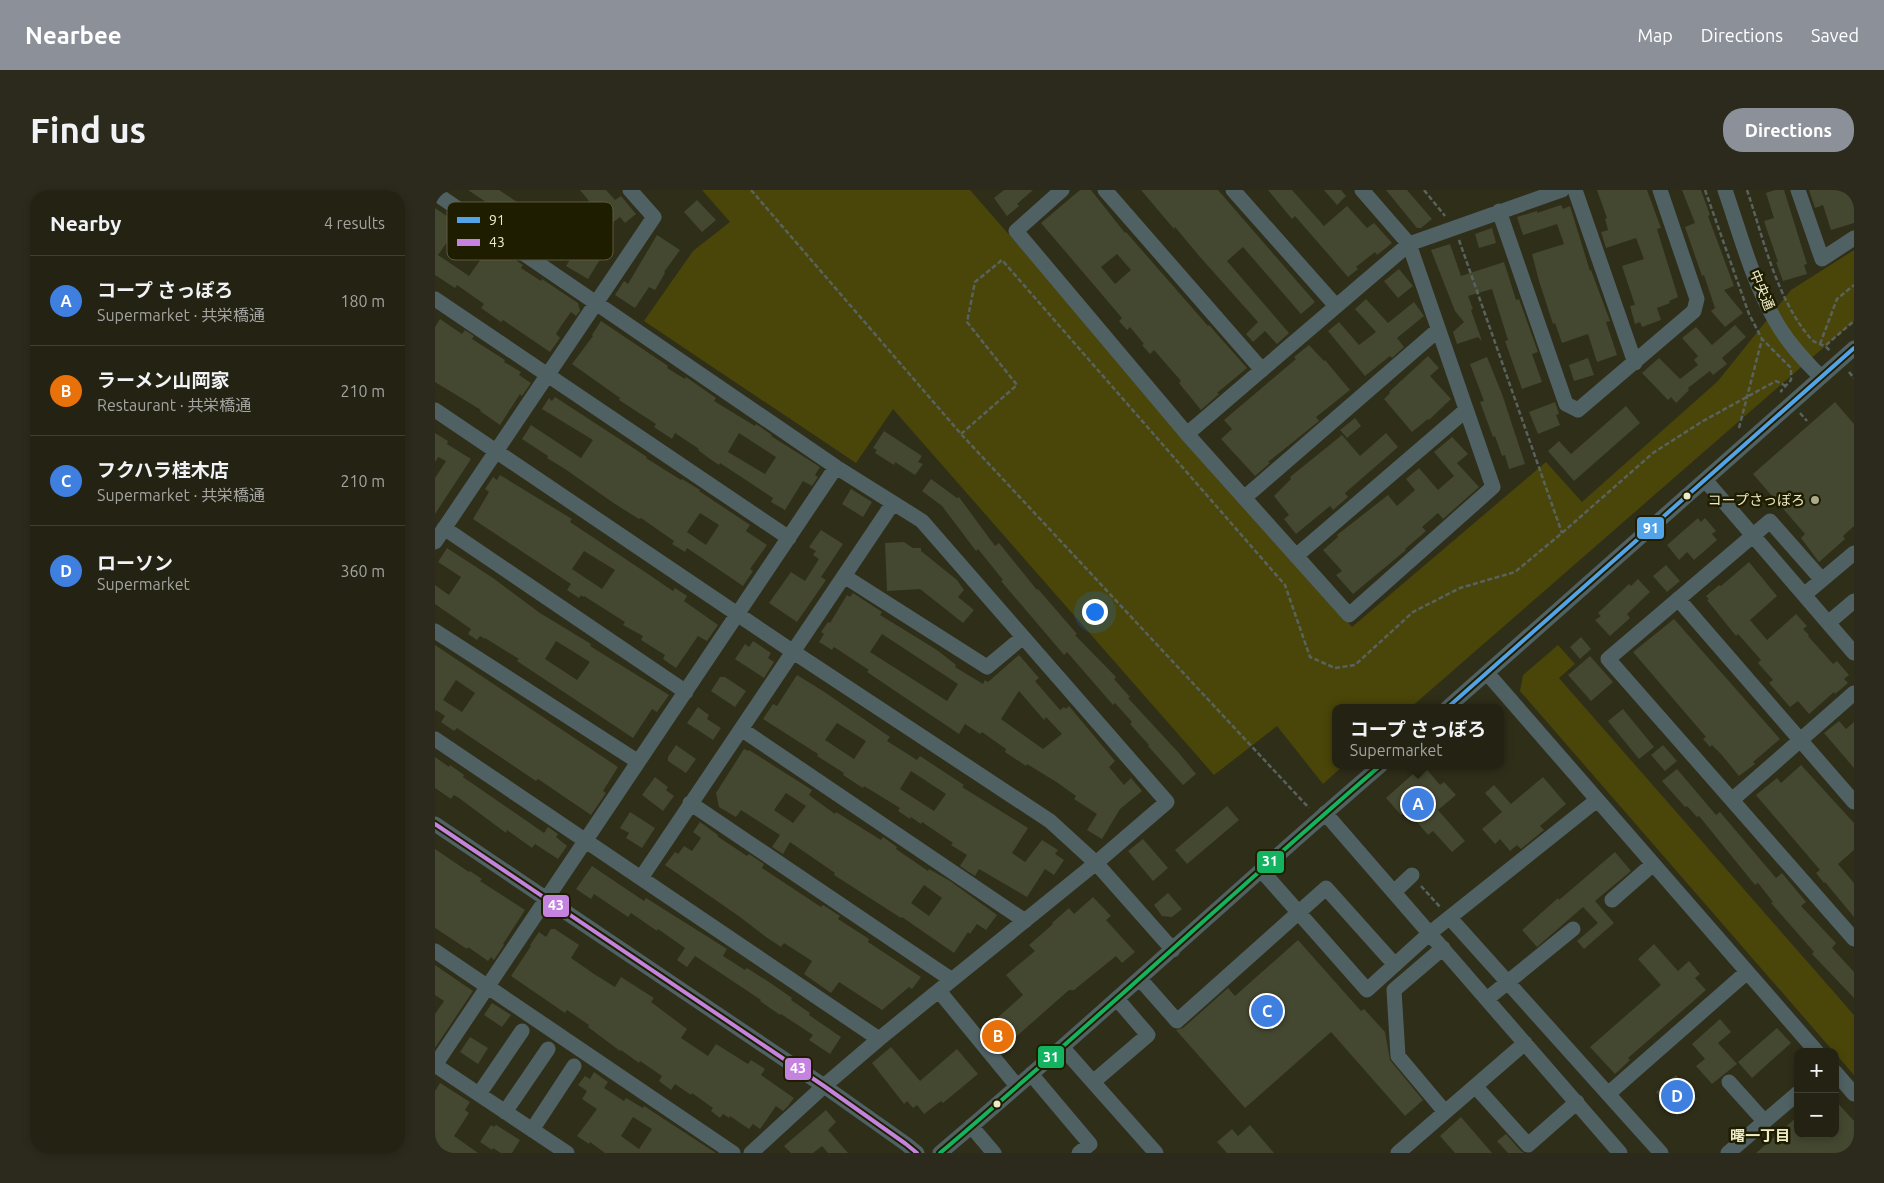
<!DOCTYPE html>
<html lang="en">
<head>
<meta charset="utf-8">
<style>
	:root { --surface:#232213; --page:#2b2a1c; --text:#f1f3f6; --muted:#a3a4a0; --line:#403f33; --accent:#8c9099 }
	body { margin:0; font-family:Ubuntu,"Noto Sans JP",sans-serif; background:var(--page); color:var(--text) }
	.controls { position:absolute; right:15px; bottom:15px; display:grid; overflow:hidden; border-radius:10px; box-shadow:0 2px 8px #0003 }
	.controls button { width:45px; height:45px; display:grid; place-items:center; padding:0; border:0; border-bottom:1px solid var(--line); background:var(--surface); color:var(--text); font:25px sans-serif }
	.you { position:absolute; left:659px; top:421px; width:18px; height:18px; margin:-12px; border:4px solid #fff; border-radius:50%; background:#1a73e8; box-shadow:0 0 0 8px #1a73e833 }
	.badge { display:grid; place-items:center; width:32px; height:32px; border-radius:50%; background:var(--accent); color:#fff; font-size:16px; font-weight:700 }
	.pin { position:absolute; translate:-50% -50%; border:2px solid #fff; box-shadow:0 1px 5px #0006 }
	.popup { position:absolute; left:897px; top:514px; width:172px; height:65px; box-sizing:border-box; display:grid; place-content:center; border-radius:10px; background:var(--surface); filter:drop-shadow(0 1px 4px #0005); font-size:16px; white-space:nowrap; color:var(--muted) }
	.popup b { font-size:19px; color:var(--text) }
	.popup::after { content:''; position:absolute; left:50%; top:100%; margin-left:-10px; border:10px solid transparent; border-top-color:var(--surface) }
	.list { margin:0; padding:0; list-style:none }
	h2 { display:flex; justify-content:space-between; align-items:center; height:65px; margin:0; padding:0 20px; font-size:21px }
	h2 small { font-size:16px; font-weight:400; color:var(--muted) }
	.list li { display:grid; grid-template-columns:32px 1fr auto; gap:15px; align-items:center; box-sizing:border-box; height:90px; padding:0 20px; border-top:1px solid var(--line) }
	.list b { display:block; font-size:19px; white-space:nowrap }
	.list p { margin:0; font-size:16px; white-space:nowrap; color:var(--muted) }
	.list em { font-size:16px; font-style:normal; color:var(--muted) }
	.map { position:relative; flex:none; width:1419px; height:963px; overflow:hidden; border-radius:20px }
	header { display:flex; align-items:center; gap:30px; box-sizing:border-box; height:70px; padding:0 25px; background:var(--accent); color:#fff }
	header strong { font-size:24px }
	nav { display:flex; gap:28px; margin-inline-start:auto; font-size:18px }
	.intro { display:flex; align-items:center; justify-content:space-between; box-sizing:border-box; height:120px; padding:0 30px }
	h1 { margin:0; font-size:35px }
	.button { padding:12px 22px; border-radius:20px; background:var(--accent); color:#fff; font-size:18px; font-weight:700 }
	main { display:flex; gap:30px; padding:0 30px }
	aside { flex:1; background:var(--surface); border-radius:20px; box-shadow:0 2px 8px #0003 }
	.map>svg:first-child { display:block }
	.green { fill:#4a4609 }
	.building { fill:#444830; fill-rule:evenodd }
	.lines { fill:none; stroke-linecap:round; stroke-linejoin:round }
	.path { stroke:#58625f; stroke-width:2.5; stroke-dasharray:5 2.5; stroke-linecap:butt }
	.minor { stroke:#506164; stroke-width:15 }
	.bus-1-casing { stroke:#1f1d00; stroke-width:8 }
	.bus-2-casing { stroke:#1f1d00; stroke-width:8 }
	.bus-3-casing { stroke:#1f1d00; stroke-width:8 }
	.bus-1 { stroke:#53a3e8; stroke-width:4 }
	.bus-2 { stroke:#c483df; stroke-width:4 }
	.bus-3 { stroke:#13b361; stroke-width:4 }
	.bus-dot { fill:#eeecc8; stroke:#1f1d00; stroke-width:2 }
	.poi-dot { fill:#abaa8b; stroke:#1f1d00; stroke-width:2 }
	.labels { text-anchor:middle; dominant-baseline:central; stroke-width:5; stroke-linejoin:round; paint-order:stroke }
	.street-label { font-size:14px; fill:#eeecc8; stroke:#1f1d00 }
	.poi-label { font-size:14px; fill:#eeecc8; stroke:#1f1d00; text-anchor:end }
	.neighbourhood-label { font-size:15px; font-weight:bold; fill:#eeecc8; stroke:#1f1d00 }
	.key { fill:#1f1d00; stroke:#5d5b3c; stroke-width:1 }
	.key-label { font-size:14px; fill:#eeecc8 }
	.line-badge { stroke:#1f1d00; stroke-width:2 }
	.badge-label { font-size:14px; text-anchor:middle; font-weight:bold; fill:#fff }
</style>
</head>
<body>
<header>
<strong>Nearbee</strong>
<nav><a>Map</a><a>Directions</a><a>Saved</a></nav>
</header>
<div class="intro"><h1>Find us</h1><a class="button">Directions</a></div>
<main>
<aside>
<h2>Nearby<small>4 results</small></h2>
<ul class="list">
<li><span class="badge" style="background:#3f7fe0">A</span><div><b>コープ さっぽろ</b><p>Supermarket · 共栄橋通</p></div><em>180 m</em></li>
<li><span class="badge" style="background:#e8710a">B</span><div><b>ラーメン山岡家</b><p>Restaurant · 共栄橋通</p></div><em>210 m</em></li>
<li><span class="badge" style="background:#3f7fe0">C</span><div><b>フクハラ桂木店</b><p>Supermarket · 共栄橋通</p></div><em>210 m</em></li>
<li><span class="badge" style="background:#3f7fe0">D</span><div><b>ローソン</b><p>Supermarket</p></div><em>360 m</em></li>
</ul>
</aside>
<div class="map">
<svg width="1419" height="963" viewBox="0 0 1419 963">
	<rect width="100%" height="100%" fill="#2f2e19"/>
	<path class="green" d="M267 0H535L917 437 1111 272 1147 312 1283 191 1356 100 1419 60V131L975 518H900V575H909L888 594 842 536 779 585 458 219 421 273 209 131 258 61 295 32Z
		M1123 455 1140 474 1124 488 1419 825V885L1085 501 1088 485Z"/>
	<path class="building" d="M33 0H64L106 28 115 16 149 39 160 22 152 13 154 11 145 0H171L180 10 186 6 201 24 190 33 185 27 173 36 159 58 169 63 153 89 131 76 140 62 119 48 109 64 97 56 100 52 73 34 76 29Z
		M569 0H598L582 14 584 16 572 26 559 8Z
		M645 0H656L690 43 691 42 773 136 774 135 812 178 782 203 784 204 766 220 744 193 746 191 719 160 715 164 707 155 709 154 695 137 692 140 684 131 687 128 606 33ZM682 64 696 80 680 94 666 77Z
		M706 0H783L880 112 866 124 808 57 792 71 854 143 842 154 830 141 818 152 811 144 823 132 765 67 740 37 739 39Z
		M833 0H857L889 36 912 16 932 38 939 33 957 53 942 65 940 62 921 77 923 79 913 87 860 26 857 29Z
		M889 0H906L911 6 902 15Z
		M951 0H972L997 29 986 38H982Z
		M1162 0H1212L1226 38 1222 39 1243 107 1234 111 1235 113 1222 118 1226 130 1207 137 1205 132 1200 134 1195 116 1200 115 1187 76 1209 69 1201 48 1171 58 1166 42 1173 40 1170 29 1172 28Z
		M1247 0H1266L1275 25 1273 26 1299 96 1289 100 1308 123 1290 137 1276 121 1280 118 1269 85 1267 86 1250 37 1260 33Z
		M1340 0H1349L1372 74 1369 75 1372 84 1348 91 1341 72H1343L1329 31 1339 28 1331 3Z
		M1374 0H1419V33L1396 40 1388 15 1380 18Z
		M262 10 281 30 267 42 249 22Z
		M1126 15 1128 19 1135 16 1155 81 1156 80 1175 131 1171 132 1182 165 1162 172 1153 144 1127 153 1120 133 1118 134 1104 91 1097 64 1129 54 1122 34 1088 45 1082 27 1102 21V23Z
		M0 18 78 71 79 69 88 75 86 78 106 91 107 89 143 113 145 121 141 126 136 122 126 136 121 144 125 148 115 162 68 130 66 132 46 118 49 114 22 95 20 98 0 85ZM15 48 46 69 34 86 3 65Z
		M1057 38 1061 53 1044 58 1040 44Z
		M222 45 245 60 229 82 230 83 220 100 214 97 200 118 180 105 189 91 193 94Z
		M1015 54 1026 86 1069 72 1081 110 1084 109 1103 162 1097 164 1107 192 1087 199 1070 151 1073 150 1057 99 1033 106 1038 119 1036 120 1047 151 1043 147 1022 154 1018 142 1029 132 1020 121 996 60Z
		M964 79 978 96 963 108 949 91Z
		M931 109 953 133 979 112 989 126 962 148 969 157 957 168 955 166 930 186 893 141 904 132 924 155 941 142 920 119Z
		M5 129 27 144 30 140 39 146 37 149 70 170 69 172 86 182 84 185 96 193 87 206 85 204 65 235 45 221 46 220 0 192V137Z
		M166 131 233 176 232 178 250 189 251 187 281 208 279 211 320 236 321 234 337 245 336 246 385 277 380 285 383 287 377 296 368 291 350 320 336 312 338 308 285 273 284 275 275 269 263 260 264 259 240 243 237 249 219 237 221 234 184 210 185 208 137 174 158 146 157 145ZM304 243 341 267 330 284 293 262Z
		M1300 135 1311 147 1287 168 1292 174 1278 185 1275 181 1253 198 1254 200 1241 213 1236 207 1233 210 1207 183 1224 168 1245 189 1263 175 1259 170 1263 166 1247 148 1261 137 1277 155Z
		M874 155 889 171 890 170 915 200 881 227 884 231 833 272 835 273 820 286 786 249 797 239 789 230 861 169 859 167Z
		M993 166 1004 178 995 186 1016 209 994 230 993 229 977 242 949 209 955 203 954 202Z
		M1052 167 1067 204 1090 274 1074 279 1070 265 1067 266 1060 246 1058 247 1045 212 1049 211 1035 174Z
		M1153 168 1159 185 1139 191 1134 175Z
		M120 207 212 267 211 268 246 290 247 289 265 300 264 301 315 335 311 341 332 355 315 379 318 381 308 396 252 358 250 362 237 354 239 351 206 328 204 329 180 314 130 279 112 268 113 266 87 249 96 235 146 268 158 250 107 219 114 208 117 211ZM265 323 284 335 271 355 252 342Z
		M1120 212 1124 224 1121 225 1125 235 1103 244 1094 222Z
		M1400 212 1419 234V336L1408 346 1410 349 1384 372 1366 348 1370 344 1318 284Z
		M1191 216 1205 233 1139 291 1113 261 1124 251 1136 264Z
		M920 228 926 236 912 248 905 240Z
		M449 241 487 266 483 272 488 274 480 285 460 272 459 275 440 263 442 260 438 258Z
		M0 243 13 251 12 254 36 269 0 324V288L11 271 3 267 0 272Z
		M951 243 963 257 910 303 913 307 898 320 895 316 861 344 849 329 854 325 839 306 856 289 855 287 907 245 925 266Z
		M1017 247 1033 264 1022 273 1044 297 1008 329 1003 323 987 337 991 341 970 359 971 360 918 404 901 385 907 381 888 360 903 347 902 345 953 305 962 316 980 300 971 289 984 278 1003 300 1019 286 999 262Z
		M65 285 137 329 135 332 216 386 238 401 240 398 252 406 249 411 283 435 272 451 263 446 241 478 228 469 230 465 206 450 208 446 188 435 190 432 149 406 148 407 146 405 144 408 132 400 136 394 38 329 54 302 50 299 58 287 62 290ZM149 361 180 380 167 399 137 379Z
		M496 289 522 308 524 307 560 356 564 353 602 400 603 399 642 444 640 445 681 487 679 489 695 507 693 508 743 562 761 584 748 595 713 556 714 555 695 534 697 532 680 513 678 515 632 462 629 465 566 391 568 390 543 359 541 361 507 316 487 301Z
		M416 299 437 312 428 327 407 314Z
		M1263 328 1266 332 1270 328 1281 341 1277 344 1282 350 1259 370 1252 362 1244 370 1232 355Z
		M386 340 408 354 386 387 391 390 362 432 334 413 356 382 370 391 384 369 378 365 381 361 374 357Z
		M469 352 478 358H486V361L522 390 529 400 523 407 539 420 528 433 485 399 452 401 450 353Z
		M12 358 58 388 105 423 156 454 155 456 234 505 222 522 217 519 198 548 82 471 84 469 50 448V449L45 446 42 450 33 444 36 439 0 414V395L14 405 26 387 3 372ZM121 451 155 472 142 490 110 469Z
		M1314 372 1342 406 1315 430 1332 450 1361 424 1372 436 1368 439 1374 445 1373 446 1398 474 1402 471 1414 485 1409 489 1413 493 1400 504 1399 502 1374 524 1363 511 1355 517 1334 493 1338 490 1323 473 1326 470 1303 444 1301 446 1272 410 1274 409 1271 406 1284 395 1286 396Z
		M1231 375 1245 391 1232 402 1218 386Z
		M1203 389 1215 402 1192 424 1195 428 1175 446 1160 430 1166 426 1163 423 1194 394 1196 396Z
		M418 403 447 422 445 425 502 460 521 475 520 477 548 494 550 490 553 492 584 465 604 488 600 491 625 520 629 517 631 519 634 516 680 571 674 577 689 595 696 588 707 601 685 619 667 649 652 640 662 624 639 609 641 606 623 593 592 574 591 576 570 562 571 559 547 542 545 544 530 534 524 544 432 482 434 480 399 457 397 460 384 452 389 444 386 442 393 432 395 433 412 405 415 407ZM447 444 523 494 512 511 435 462ZM584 501 609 530 611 527 627 544 608 559 566 529Z
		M1239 429 1345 549 1318 572 1320 574 1304 586 1286 564 1277 555 1275 557 1268 549 1271 547 1198 462Z
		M1146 447 1156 459 1145 469 1135 457Z
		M318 451 336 463 333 468 339 472 329 488 300 469 310 454 314 457Z
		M0 455 183 577 168 601 171 603 156 625 103 589 101 591 22 538 19 541 6 532 10 526 1 520 0 522ZM21 490 40 503 27 522 8 510Z
		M1155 466 1178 492 1156 511 1133 485Z
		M362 485 388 501 455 547 452 551 482 570 485 566 529 595 527 597 593 638 577 663 590 672 607 650 623 660 620 664 629 670 619 685 610 679 592 707 544 679 540 686 525 676 532 665 516 655 518 653 487 632 486 634 476 627 475 629 463 621 465 618 429 596 428 598 408 585 409 583 382 566 383 564 328 529 338 514 342 516ZM402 533 431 551 419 569 390 550ZM476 581 511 604 499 621 465 599Z
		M285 487H290L311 501 300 517 276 501Z
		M263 517 274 525 272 529 286 538 278 550 252 533Z
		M1188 519 1219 557 1204 569 1173 531Z
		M1404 531 1411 539 1419 532V578L1389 543Z
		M241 555 261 569 251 583 233 571V567Z
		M1228 555 1242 571 1230 581 1216 565Z
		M309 559 313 561 314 560 377 600 374 605 400 624 401 622 446 650 448 647 462 657 461 659 493 681 494 679 515 691 562 725 551 740 542 734 535 744 533 742 519 763 467 727 466 728 399 685 400 683 355 652 348 664 337 657 345 645 306 620 301 627 284 617 281 603ZM351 603 371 616 358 633 339 620ZM489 695 507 708 494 726 476 713Z
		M0 567 14 577 15 575 29 585 28 587 109 643 113 637 123 644 121 647 132 656 123 669 100 654 97 658 72 640 71 643 24 608 19 605 16 609 0 598Z
		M988 575 1005 595 1009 592 1021 605 1003 620 1030 651 1017 662 998 641 993 645 972 620 966 625 951 608Z
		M1366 575 1419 633V660L1403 674 1419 693V727L1390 692 1389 693 1381 683 1385 680 1321 605 1342 588 1346 593Z
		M1242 579 1281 625 1285 622 1341 688 1347 683 1371 712 1366 716 1401 753 1397 758 1419 782V808L1377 764 1379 762 1336 713 1338 712 1323 693 1320 695 1264 626 1262 627 1252 616 1250 617 1227 591Z
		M220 587 233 597 231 600 239 606 228 621 207 605Z
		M1108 587 1131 614 1105 636 1109 640 1086 659 1082 655 1075 661 1065 649 1060 654 1047 639 1067 622 1050 603 1059 595 1076 614Z
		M792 616 804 630 752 674 740 660Z
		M195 622 220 638 207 658 191 648 194 643 185 638Z
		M265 632 283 645 282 646 312 666 314 664 329 674 327 678 386 717 388 715 405 726 403 729 434 749 433 752 486 787 477 799 474 797 447 820 404 792 396 803 369 784 377 771 349 753 346 757 331 747 305 727 230 675 240 662 243 664 249 656 257 661 266 648 258 642Z
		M708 649 733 678 718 691 693 661Z
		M0 659 34 682 35 681 47 689 45 691 90 720 68 754 69 755 59 770 56 767 53 771 33 757 32 759 0 738Z
		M1180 662 1196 681 1160 711 1179 733 1149 759 1142 751 1163 733 1148 717 1102 757 1087 740 1123 708 1124 710Z
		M157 676 209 711 211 708 292 759 288 766 310 780 312 778 337 794 357 808 356 810 375 823 374 825 406 847 395 864 374 850 378 845 346 824 345 825 325 811 326 810 260 766 252 777 242 770 250 758 223 739 222 741 196 723 193 727 159 704 156 709 141 699Z
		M733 703 747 719 737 727 727 726 719 715Z
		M658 707 676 726 671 730 700 762 687 773 681 766 639 800H634L565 861 546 838 559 827 561 829 588 805 571 785 600 761 594 755 618 734 617 733 634 718 639 724Z
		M116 739H120L144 755 136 768 159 784 180 797 186 787 219 808 216 812 252 839 246 848 273 866 281 854 313 874 316 870 330 879 326 885 359 908 353 916 348 921 341 916 325 939 318 934 314 939 295 926 294 928 288 924 285 928 276 921 278 918 257 903 256 905 240 894 236 900 224 891 227 886 205 871 204 873 186 860 185 861 153 837 154 835 132 820 130 823 76 786 96 756 95 755 104 742 111 747Z
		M863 750 926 821 929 819 950 842 955 870 988 910 970 926 896 842 810 918 741 840 748 838 793 798 800 806Z
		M1219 754 1243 781 1254 771 1265 784 1260 788 1271 800 1193 868 1195 870 1180 884 1155 857 1226 795 1203 769Z
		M0 775 38 801 0 858V824L9 811 0 805Z
		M57 813 76 825 67 837 49 825Z
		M1285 829 1296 842 1283 853 1302 874 1277 894 1261 876 1270 869 1257 854Z
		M1342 838 1356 853 1317 888 1303 872Z
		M35 847 53 858 43 874 25 862Z
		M456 857 485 891 522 859 543 884 508 913 506 911 489 924 482 915 478 918 472 911 469 914 437 873Z
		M159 882 173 892 169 898 189 911 191 908 208 918 209 916 281 963H170L155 952 154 954 142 946 162 919 147 909 152 901 143 895 150 886 155 889ZM198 927 217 939 204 959 186 946Z
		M1241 885 1262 909 1242 926 1221 902Z
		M5 893 35 912 30 920 34 923 19 946 43 963H0V901Z
		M1400 910 1419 931V963H1321L1363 926V944H1400Z
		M391 920 401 932 393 940 413 963H393L387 956 378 963H356L349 956Z
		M1026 927 1057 963H1020L1005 946Z
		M56 935 59 937 61 935 85 950 77 963H66L58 958 57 960 45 952Z
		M815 935 839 963H792L782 952 797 939 803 946Z
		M1071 944 1086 961 1089 963H1073L1062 951Z"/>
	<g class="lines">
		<path class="path" d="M316 0 526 244 874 618
			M989 0 1010 26
			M1270 0 1314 124 1327 149
			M1312 0C1329 50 1341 108 1376 149 1382 155 1389 153 1395 161
			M1024 50 1127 343
			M1385 154 1402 109 1419 95
			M1391 155 1419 131
			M1414 182 1419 188
			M1365 223 1372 231
			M1304 238 1327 149 1356 178V190L1346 201 1347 202
			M526 244 582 195 532 132 540 92 567 70 850 395 875 467 900 478 920 475 978 422 1025 398 1080 382 1127 343 1218 263 1268 231 1341 191 1351 196
			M986 696 1006 718"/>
		<path class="minor" d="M627 0 581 41 752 244 914 425 1058 297 974 54 927 0
			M670 0 827 180
			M798 0 901 116
			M1140 0 1200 173
			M1290 0C1305 43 1317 90 1340 130 1352 152 1369 170 1386 187
			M1363 0 1387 69 1419 48
			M0 3 401 277 487 331 732 612 661 673 444 849 389 896 316 963
			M1064 21 1131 214 1143 220 1259 121 1262 109 1225 0
			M0 109 354 348
			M0 220 357 461 615 631 661 673 738 760
			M752 244 974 54 1127 0
			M1271 291 1419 463
			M809 308 1003 140
			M9 338 251 502
			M0 352 219 27 195 0
			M861 366 1031 220
			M409 386 552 477 588 447
			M1387 390 1335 331 1173 469 1419 749
			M1369 405 1419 363
			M1243 409 1419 612
			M1393 433 1419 411
			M0 441 202 571
			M1052 483 1382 862
			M1012 518 1419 158
			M306 539 590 731
			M0 549 444 849
			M1297 610 1419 503
			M255 613 517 790
			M890 623 1185 963
			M0 634 389 896 471 954 482 963
			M826 680 932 800 995 743 1162 610
			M206 688 458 313
			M959 702 977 685
			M1177 710 1218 674
			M1015 728 1226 963
			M1008 758 959 800 963 866 1010 922
			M0 761 298 963
			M705 789 742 831 891 698 960 775
			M504 801 582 896
			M1052 809 1138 739
			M627 857 658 892 713 845 682 809
			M0 875 401 277
			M0 875 132 963
			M1400 882 1419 904
			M596 884 655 954 644 963
			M658 892 721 963
			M1294 892 1330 932
			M1040 896 1093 955 1142 912
			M44 904 87 841
			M1173 904 1312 782
			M70 922 113 859
			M536 936 559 963
			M97 940 139 876
			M505 963C654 837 797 703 946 575
			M963 963 1090 853
			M1293 963 1363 903"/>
		<g class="bus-1-casing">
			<path id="bus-1" d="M1012 518 1419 158"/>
		</g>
		<g class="bus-2-casing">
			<path id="bus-2" d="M0 634 389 896 471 954 482 963"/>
		</g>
		<g class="bus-3-casing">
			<path id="bus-3" d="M505 963C654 837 797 703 946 575"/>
		</g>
		<use href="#bus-1" class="bus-1"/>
		<use href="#bus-2" class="bus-2"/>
		<use href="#bus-3" class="bus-3"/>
	</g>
	<g class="bus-dot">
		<circle cx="1252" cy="306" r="4.5"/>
		<circle cx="562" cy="914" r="4.5"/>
	</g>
	<circle class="poi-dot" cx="1380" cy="310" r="5"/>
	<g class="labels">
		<g class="street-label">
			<text transform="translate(1327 100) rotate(67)">中央通</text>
		</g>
		<g class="poi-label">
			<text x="1370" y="310">コープさっぽろ</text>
		</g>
		<g class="neighbourhood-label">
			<text x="1325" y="945">曙一丁目</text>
		</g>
	</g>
	<rect x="12" y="12" width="166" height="58" rx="8" class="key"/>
	<rect x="22" y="27" width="23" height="6" fill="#53a3e8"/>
	<rect x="22" y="49" width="23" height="7" fill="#c483df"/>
	<g class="key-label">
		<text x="54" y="35">91</text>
		<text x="54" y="57">43</text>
	</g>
	<g class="line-badge">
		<rect x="1201" y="326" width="29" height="24" rx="5" fill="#53a3e8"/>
		<rect x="821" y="660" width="29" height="24" rx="5" fill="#13b361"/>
		<rect x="107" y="704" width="28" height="24" rx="5" fill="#c483df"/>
		<rect x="602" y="855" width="28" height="24" rx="5" fill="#13b361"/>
		<rect x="349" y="867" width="28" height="24" rx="5" fill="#c483df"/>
	</g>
	<g class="badge-label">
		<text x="1216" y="343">91</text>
		<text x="835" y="676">31</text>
		<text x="121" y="720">43</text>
		<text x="616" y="872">31</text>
		<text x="363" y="883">43</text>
	</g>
</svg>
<div class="controls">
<button>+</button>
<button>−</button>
</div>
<div class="you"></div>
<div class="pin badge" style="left:983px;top:614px;background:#3f7fe0">A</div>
<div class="popup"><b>コープ さっぽろ</b>Supermarket</div>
<div class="pin badge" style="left:563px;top:846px;background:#e8710a">B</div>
<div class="pin badge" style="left:832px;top:821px;background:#3f7fe0">C</div>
<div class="pin badge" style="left:1242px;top:906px;background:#3f7fe0">D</div>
</div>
</main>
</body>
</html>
